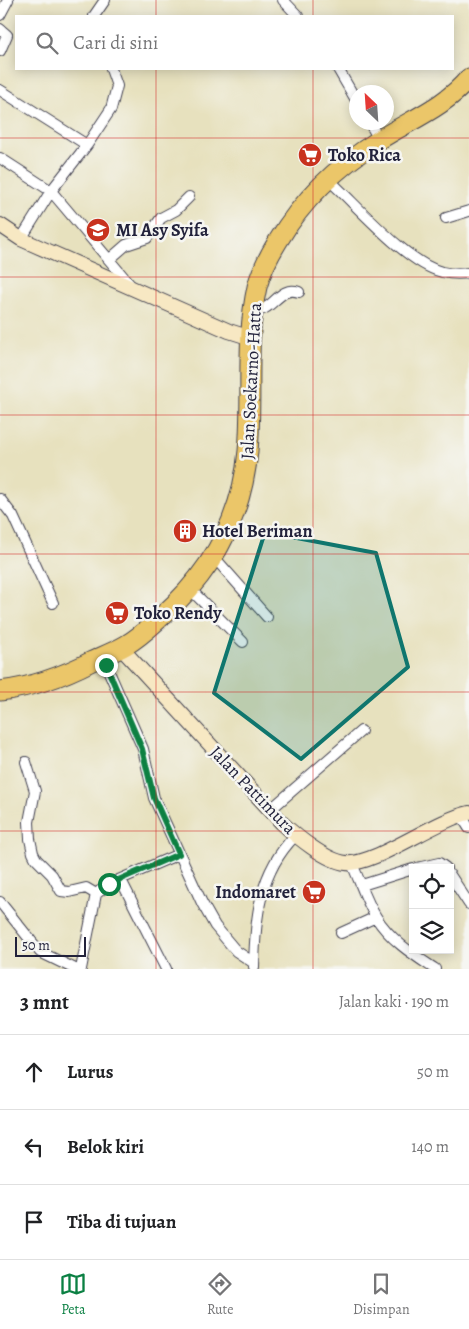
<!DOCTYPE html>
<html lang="id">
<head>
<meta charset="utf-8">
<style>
	:root { --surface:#fff; --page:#f2f2f2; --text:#202124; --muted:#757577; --line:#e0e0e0; --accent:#0b8043 }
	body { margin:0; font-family:Alegreya,serif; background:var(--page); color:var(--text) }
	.controls { position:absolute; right:15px; bottom:15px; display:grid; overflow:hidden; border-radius:0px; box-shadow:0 2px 12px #0003 }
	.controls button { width:45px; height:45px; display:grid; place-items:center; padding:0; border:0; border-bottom:1px solid var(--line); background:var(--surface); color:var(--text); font:25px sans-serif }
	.compass { position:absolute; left:349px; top:85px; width:45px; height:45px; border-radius:50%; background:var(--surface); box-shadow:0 2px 12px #0003; rotate:335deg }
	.scale { position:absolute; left:15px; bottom:12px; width:71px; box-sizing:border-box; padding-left:5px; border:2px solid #22223b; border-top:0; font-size:14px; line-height:18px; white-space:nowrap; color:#22223b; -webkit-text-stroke:4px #f6f6f2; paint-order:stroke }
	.stop { position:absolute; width:15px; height:15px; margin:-11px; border:4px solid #0b8043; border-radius:50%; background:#fff }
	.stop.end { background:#0b8043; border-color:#fff; box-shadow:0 1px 5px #0008 }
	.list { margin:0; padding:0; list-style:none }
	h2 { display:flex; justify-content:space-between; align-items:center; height:65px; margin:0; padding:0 20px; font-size:21px }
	h2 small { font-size:16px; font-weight:400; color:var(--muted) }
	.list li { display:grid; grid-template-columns:32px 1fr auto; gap:15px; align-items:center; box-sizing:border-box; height:75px; padding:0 20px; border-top:1px solid var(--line) }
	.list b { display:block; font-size:19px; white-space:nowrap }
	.list em { font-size:16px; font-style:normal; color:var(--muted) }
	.icon { flex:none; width:28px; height:28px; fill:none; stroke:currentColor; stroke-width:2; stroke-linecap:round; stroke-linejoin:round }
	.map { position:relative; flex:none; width:469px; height:969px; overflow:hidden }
	.search { position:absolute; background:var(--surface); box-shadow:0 2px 12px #0003; left:15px; right:15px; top:15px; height:55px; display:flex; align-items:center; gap:12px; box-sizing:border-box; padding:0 18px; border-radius:0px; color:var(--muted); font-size:19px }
	.sheet { height:290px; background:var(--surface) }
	nav { display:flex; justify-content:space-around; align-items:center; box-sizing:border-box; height:70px; border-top:1px solid var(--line); background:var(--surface); font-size:14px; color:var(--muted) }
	nav a { display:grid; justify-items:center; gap:2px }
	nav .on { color:var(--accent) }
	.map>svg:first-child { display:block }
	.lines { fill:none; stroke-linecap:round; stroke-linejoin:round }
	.street-casing { stroke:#403f4f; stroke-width:12 }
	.secondary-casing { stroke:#403f4f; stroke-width:16 }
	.highway-casing { stroke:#403f4f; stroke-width:21 }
	.street { stroke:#fff; stroke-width:10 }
	.secondary { stroke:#f7e8c3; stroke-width:14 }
	.highway { stroke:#ebc669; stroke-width:19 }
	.route { stroke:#0b8043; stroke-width:6 }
	.marked { fill:#0f766e; fill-opacity:0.2; stroke:#0f766e; stroke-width:4; stroke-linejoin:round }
	.grid { fill:none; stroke:#d62828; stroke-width:1; stroke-opacity:0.55 }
	.labels { text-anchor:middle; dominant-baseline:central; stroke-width:5; stroke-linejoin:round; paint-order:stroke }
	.poi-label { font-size:18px; font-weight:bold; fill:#22223b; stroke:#f6f6f2; text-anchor:start }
	.street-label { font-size:18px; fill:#22223b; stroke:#f6f6f2 }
</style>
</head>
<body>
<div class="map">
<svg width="469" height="969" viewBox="0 0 469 969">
	<rect width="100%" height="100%" fill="#f6f6f2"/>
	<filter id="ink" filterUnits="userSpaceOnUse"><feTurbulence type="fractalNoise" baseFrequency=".02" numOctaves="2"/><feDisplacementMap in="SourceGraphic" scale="10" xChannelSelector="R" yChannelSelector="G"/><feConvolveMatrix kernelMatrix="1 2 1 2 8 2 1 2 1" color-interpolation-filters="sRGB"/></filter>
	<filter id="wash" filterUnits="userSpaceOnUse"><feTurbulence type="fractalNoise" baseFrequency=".0096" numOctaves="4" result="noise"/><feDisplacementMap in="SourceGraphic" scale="20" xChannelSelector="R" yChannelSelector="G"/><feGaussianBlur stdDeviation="1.12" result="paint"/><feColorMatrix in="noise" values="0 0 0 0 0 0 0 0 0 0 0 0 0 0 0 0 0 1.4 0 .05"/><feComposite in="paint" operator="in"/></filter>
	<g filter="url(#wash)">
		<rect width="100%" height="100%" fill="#e7e1be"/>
	</g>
	<g filter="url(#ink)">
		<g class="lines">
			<g class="street-casing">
				<path id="street" d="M283 0 298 16
					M0 15 8 0
					M94 16 105 0
					M0 29 7 35 0 51
					M338 69 356 100
					M0 90 87 145
					M369 122 379 139
					M0 158 51 191 132 287
					M327 178C356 204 406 263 442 272 451 274 461 274 469 273
					M446 218 469 211
					M21 239 51 191 87 145 111 109 117 86 111 69
					M110 259 126 245 147 238 161 218 176 210 189 197
					M253 311C274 312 278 285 299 292
					M0 499 13 516 53 603
					M214 557 267 617
					M190 589 243 642
					M106 665 143 749 154 798 202 903 215 926 236 951 254 963
					M26 762 35 791 29 822 30 839 33 853 36 859 52 875 61 891 69 892 86 888 96 894
					M270 810 361 731
					M461 815 469 828
					M352 864C360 881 366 901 376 917 390 940 414 955 435 969
					M417 868 439 863 446 868
					M450 875 469 904
					M121 880 166 969
					M362 885 413 869
					M0 902 40 952 75 969
					M341 933 376 917
					M254 967C255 919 259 872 295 836
					M81 969 96 894 109 884 179 854"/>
			</g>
			<g class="secondary-casing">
				<path id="secondary" d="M0 225 21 239 229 331 251 338
					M123 650 282 823C296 836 326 861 346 863 374 866 435 820 469 813"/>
			</g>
			<g class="highway-casing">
				<path id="highway" d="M0 691C33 687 63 676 92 661 103 656 116 651 126 645 140 637 151 626 162 616 212 572 242 518 248 451 253 397 245 340 257 287 261 271 270 254 278 241 303 199 338 166 379 140 410 120 445 107 469 78"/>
			</g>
			<use href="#street" class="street"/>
			<use href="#secondary" class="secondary"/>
			<use href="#highway" class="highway"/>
		</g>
	</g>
	<g class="lines" filter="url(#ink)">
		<path class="route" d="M106 665 142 749 154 798 179 854 109 884"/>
	</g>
	<path class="marked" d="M265 532 376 553 408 667 301 759 214 693Z"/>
	<path class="grid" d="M156 0V16M313 0V16M156 69V969M313 69V969M0 138H469M0 277H469M0 415H469M0 554H469M0 692H469M0 831H469"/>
	<defs>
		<g id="supermarket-disc" transform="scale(1.25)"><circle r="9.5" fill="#c8321e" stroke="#f6f6f2"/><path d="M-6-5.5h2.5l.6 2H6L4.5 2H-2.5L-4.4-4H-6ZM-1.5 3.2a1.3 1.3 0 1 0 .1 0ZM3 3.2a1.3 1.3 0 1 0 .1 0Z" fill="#fff"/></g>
		<g id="school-disc" transform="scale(1.25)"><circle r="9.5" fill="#c8321e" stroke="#f6f6f2"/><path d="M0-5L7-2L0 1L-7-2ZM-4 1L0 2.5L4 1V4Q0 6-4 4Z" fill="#fff"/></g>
		<g id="building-disc" transform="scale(1.25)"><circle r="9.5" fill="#c8321e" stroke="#f6f6f2"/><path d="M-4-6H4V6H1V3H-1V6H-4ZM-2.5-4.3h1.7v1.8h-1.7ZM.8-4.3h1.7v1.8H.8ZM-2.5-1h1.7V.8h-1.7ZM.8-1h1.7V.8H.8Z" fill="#fff"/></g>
	</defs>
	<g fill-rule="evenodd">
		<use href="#supermarket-disc" x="310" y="155"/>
		<use href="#school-disc" x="98" y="230"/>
		<use href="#building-disc" x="185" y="531"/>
		<use href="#supermarket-disc" x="117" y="613"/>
		<use href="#supermarket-disc" x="314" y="892"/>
	</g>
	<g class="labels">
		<g class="poi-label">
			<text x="328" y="155">Toko Rica</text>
			<text x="116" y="230">MI Asy Syifa</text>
			<text x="202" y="531">Hotel Beriman</text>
			<text x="134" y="613">Toko Rendy</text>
			<text x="296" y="892" text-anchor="end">Indomaret</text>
		</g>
		<g class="street-label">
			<text transform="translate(251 381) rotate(-87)">Jalan Soekarno-Hatta</text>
			<text transform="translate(253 790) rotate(46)">Jalan Pattimura</text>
		</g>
	</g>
</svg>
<div class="controls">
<button><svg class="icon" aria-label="locate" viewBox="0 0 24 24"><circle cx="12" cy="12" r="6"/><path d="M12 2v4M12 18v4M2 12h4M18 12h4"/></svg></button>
<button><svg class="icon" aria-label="layers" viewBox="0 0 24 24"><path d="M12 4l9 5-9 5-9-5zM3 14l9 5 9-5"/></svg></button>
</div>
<svg class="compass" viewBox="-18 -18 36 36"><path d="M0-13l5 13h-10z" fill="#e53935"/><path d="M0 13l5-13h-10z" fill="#757577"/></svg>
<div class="scale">50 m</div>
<div class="stop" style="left:109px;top:884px"></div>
<div class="stop end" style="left:106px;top:665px"></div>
<div class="search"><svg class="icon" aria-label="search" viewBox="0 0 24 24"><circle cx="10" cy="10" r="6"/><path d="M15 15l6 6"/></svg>Cari di sini</div>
</div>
<section class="sheet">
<h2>3 mnt<small>Jalan kaki · 190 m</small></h2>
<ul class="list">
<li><svg class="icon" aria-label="ahead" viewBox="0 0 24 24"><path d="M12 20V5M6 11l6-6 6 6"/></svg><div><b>Lurus</b></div><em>50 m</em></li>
<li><svg class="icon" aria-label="left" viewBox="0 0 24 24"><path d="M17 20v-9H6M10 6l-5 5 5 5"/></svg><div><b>Belok kiri</b></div><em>140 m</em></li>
<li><svg class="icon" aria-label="arrive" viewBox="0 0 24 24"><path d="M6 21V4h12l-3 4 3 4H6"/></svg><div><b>Tiba di tujuan</b></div></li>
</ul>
</section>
<nav>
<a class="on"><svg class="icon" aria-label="map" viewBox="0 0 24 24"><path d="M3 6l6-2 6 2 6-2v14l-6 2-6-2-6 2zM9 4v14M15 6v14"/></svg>Peta</a>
<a><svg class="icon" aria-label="directions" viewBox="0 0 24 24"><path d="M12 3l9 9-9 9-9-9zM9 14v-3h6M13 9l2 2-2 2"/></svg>Rute</a>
<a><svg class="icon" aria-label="saved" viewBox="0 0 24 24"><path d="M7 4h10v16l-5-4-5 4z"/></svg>Disimpan</a>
</nav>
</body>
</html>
